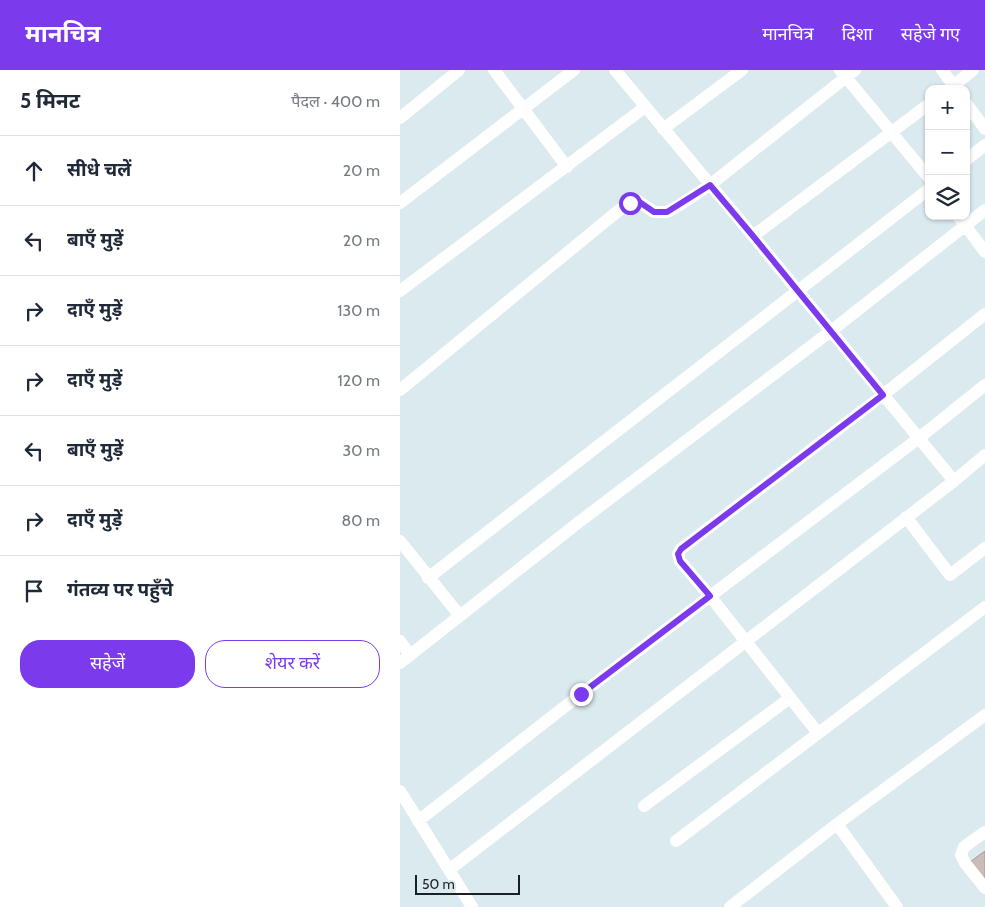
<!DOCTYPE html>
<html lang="hi">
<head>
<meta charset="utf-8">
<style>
	:root { --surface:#fff; --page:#f6f6f7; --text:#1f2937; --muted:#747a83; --line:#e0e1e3; --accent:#7c3aed }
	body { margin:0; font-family:Cabin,"Noto Sans Devanagari",sans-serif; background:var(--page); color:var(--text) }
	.controls { position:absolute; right:15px; top:15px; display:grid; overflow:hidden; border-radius:10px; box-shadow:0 1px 4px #0004 }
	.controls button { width:45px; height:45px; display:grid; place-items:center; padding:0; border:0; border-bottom:1px solid var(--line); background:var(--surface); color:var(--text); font:25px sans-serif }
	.scale { position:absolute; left:15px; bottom:12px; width:105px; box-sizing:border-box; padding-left:5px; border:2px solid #1b2123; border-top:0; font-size:14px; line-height:18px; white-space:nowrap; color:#1b2123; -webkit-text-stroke:4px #dbeaef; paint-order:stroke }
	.stop { position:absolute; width:15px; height:15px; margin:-11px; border:4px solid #7c3aed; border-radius:50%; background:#fff }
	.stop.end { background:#7c3aed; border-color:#fff; box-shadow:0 1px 5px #0008 }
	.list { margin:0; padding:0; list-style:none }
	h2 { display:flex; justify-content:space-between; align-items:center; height:65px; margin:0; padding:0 20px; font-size:21px }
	h2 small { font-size:16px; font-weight:400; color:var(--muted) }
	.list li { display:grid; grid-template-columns:32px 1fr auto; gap:15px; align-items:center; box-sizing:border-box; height:70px; padding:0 20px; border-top:1px solid var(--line) }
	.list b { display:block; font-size:19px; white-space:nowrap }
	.list em { font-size:16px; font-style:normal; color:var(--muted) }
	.actions { display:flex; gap:10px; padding:15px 20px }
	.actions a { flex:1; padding:11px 0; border:1px solid var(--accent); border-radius:20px; text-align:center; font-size:18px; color:var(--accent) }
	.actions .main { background:var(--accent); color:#fff }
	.icon { flex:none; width:28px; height:28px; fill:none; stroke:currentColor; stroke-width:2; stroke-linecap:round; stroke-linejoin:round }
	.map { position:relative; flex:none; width:585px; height:837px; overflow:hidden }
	header { display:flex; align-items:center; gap:30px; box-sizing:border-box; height:70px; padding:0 25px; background:var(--accent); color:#fff }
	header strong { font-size:24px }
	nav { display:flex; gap:28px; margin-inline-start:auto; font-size:18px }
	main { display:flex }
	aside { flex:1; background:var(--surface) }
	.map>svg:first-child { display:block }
	.building { fill:#cbbcb7; stroke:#a59893 }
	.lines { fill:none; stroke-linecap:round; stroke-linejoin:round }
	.minor { stroke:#fff; stroke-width:12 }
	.route { stroke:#7c3aed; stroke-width:6 }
</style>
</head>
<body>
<header>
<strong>मानचित्र</strong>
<nav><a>मानचित्र</a><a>दिशा</a><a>सहेजे गए</a></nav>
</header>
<main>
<aside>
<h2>5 मिनट<small>पैदल · 400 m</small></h2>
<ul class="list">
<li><svg class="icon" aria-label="ahead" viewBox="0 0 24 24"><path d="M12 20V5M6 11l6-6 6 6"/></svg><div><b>सीधे चलें</b></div><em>20 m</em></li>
<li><svg class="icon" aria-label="left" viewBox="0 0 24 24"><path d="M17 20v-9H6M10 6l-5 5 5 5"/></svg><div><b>बाएँ मुड़ें</b></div><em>20 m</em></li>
<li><svg class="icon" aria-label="right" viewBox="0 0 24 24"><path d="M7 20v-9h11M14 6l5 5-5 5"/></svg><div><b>दाएँ मुड़ें</b></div><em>130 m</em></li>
<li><svg class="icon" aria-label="right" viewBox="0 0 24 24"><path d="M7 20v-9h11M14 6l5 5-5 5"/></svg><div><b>दाएँ मुड़ें</b></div><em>120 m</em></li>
<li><svg class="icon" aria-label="left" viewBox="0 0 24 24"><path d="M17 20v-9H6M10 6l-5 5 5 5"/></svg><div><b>बाएँ मुड़ें</b></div><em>30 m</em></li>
<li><svg class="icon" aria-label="right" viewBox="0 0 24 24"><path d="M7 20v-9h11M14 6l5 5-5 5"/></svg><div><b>दाएँ मुड़ें</b></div><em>80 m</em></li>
<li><svg class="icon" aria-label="arrive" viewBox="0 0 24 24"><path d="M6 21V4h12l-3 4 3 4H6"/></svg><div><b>गंतव्य पर पहुँचे</b></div></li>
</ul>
<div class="actions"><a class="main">सहेजें</a><a>शेयर करें</a></div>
</aside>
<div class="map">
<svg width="585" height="837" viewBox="0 0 585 837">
	<rect width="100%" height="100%" fill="#dbeaef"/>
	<path class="building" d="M585 781V813L570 792Z"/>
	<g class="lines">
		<path class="minor" d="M94 0 167 97
			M215 0 353 166 554 411
			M440 0 529 108
			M542 0 556 19
			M549 19 573 0
			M566 33 585 59
			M0 48 59 0
			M263 59 342 0
			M566 90 585 75
			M0 133 174 0
			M558 146 585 182
			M353 166 529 34
			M0 221 245 37
			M0 320 218 141 230 133 238 131 254 142H267L278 136 310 115 455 0
			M506 447 550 505 585 478
			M0 471 60 546
			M28 508 529 119
			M0 571 10 585
			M0 593 179 452 431 261 585 140
			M418 663 310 526 280 491 278 484 281 479 483 325 585 244
			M0 721 72 837
			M244 736 390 628
			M18 751 181 624 519 368 585 315
			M437 754 497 837
			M585 762 564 777 561 785 565 793 585 818
			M276 771 585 537
			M49 800 554 411 585 385
			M330 837 437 754 585 645"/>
	</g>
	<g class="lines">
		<path class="route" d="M181 624 310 526 280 491 278 484 281 479 483 325 353 166 310 115 267 142H254L238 131 230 133"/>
	</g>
</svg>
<div class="controls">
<button>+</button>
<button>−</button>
<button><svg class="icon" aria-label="layers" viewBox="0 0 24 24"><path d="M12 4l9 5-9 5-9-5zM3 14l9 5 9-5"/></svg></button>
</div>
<div class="scale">50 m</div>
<div class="stop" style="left:230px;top:133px"></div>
<div class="stop end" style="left:181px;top:624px"></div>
</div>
</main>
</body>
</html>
